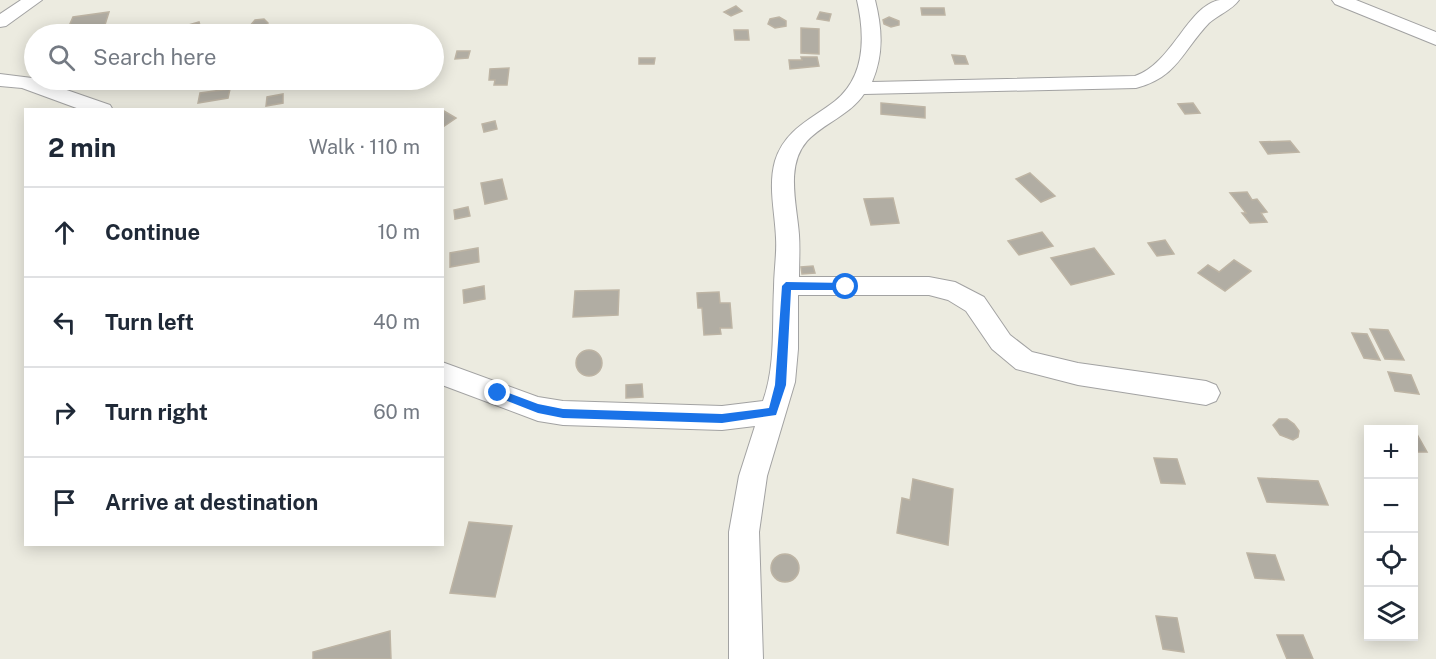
<!DOCTYPE html>
<html lang="en">
<head>
<meta charset="utf-8">
<style>
	:root { --surface:#fff; --page:#f2f2f3; --text:#1f2937; --muted:#747a83; --line:#e0e1e3 }
	body { margin:0; font-family:"Public Sans",sans-serif; background:var(--page); color:var(--text) }
	.controls { position:absolute; right:18px; bottom:18px; display:grid; overflow:hidden; border-radius:0px; box-shadow:0 3px 15px #0003 }
	.controls button { width:54px; height:54px; display:grid; place-items:center; padding:0; border:0; border-bottom:2px solid var(--line); background:var(--surface); color:var(--text); font:30px sans-serif }
	.stop { position:absolute; width:18px; height:18px; margin:-14px; border:4px solid #1a73e8; border-radius:50%; background:#fff }
	.stop.end { background:#1a73e8; border-color:#fff; box-shadow:0 2px 6px #0008 }
	.list { margin:0; padding:0; list-style:none }
	h2 { display:flex; justify-content:space-between; align-items:center; height:78px; margin:0; padding:0 24px; font-size:26px }
	h2 small { font-size:20px; font-weight:400; color:var(--muted) }
	.list li { display:grid; grid-template-columns:39px 1fr auto; gap:18px; align-items:center; box-sizing:border-box; height:90px; padding:0 24px; border-top:2px solid var(--line) }
	.list b { display:block; font-size:22px; white-space:nowrap }
	.list em { font-size:20px; font-style:normal; color:var(--muted) }
	.icon { flex:none; width:33px; height:33px; fill:none; stroke:currentColor; stroke-width:2; stroke-linecap:round; stroke-linejoin:round }
	.map { position:relative; flex:none; width:1436px; height:659px; overflow:hidden }
	.search { position:absolute; background:var(--surface); box-shadow:0 3px 15px #0003; left:24px; top:24px; width:420px; height:66px; display:flex; align-items:center; gap:15px; box-sizing:border-box; padding:0 21px; border-radius:33px; color:var(--muted); font-size:22px }
	.panel { position:absolute; background:var(--surface); box-shadow:0 3px 15px #0003; left:24px; top:108px; width:420px; height:438px; border-radius:0px }
	.map>svg:first-child { display:block }
	.building { fill:#b1ada3; stroke:#bdb4a4; stroke-width:1.5 }
	.lines { fill:none; stroke-linecap:round; stroke-linejoin:round }
	.minor-casing { stroke:#a2a2a2; stroke-width:2 }
	.minor { fill:#fff; fill-rule:evenodd }
	.route { fill:#1a73e8 }
</style>
</head>
<body>
<div class="map">
<svg width="1436" height="659" viewBox="0 0 1436 659">
	<rect width="100%" height="100%" fill="#ecebe0"/>
	<path class="building" d="M736 6 742 11 731 16 724 12Z
		M921 8H944L945 15H922Z
		M109 12 103 31 59 34 62 27 69 26 73 17Z
		M820 12 831 14 829 21 817 19Z
		M779 17 786 21V26L775 28 768 24 770 19Z
		M889 17 899 21V25L891 27 884 24 883 20Z
		M264 19 268 23 264 28 255 30 249 27 255 20Z
		M199 22 201 29 172 34 171 30Z
		M801 28 819 29V54L801 53Z
		M734 30H748L749 40H735Z
		M457 51H470L468 58 455 59Z
		M952 55 965 56 968 64H955Z
		M801 57H817L819 66 790 69 789 60H802Z
		M639 58H655L654 64H639Z
		M509 68 507 85H494L495 80H489L490 69Z
		M230 89 228 98 198 103 200 93Z
		M283 94V103L266 106 267 97Z
		M881 103 925 107V118L881 114Z
		M1193 103 1200 113 1185 114 1178 104Z
		M444 111 456 118 443 127 442 112Z
		M495 121 497 129 484 132 482 124Z
		M1290 141 1299 152 1268 154 1260 142Z
		M1030 173 1055 196 1041 202 1016 179Z
		M502 179 507 199 485 204 481 183Z
		M1247 192 1252 200 1257 199 1267 212 1261 213 1267 222 1250 223 1242 213H1246L1230 193Z
		M893 198 899 223 871 225 864 199Z
		M468 207 470 216 455 219 454 210Z
		M1042 232 1053 246 1019 255 1008 241Z
		M1165 240 1174 254 1157 256 1148 243Z
		M478 248 479 262 450 267V253Z
		M1094 248 1114 274 1071 285 1051 258Z
		M1234 260 1251 271 1225 291 1198 273 1208 265 1219 272Z
		M813 266 815 273 802 274 801 267Z
		M484 286 485 299 464 303 463 290Z
		M619 290 618 315 573 317 575 291Z
		M719 292 720 303H730L732 328H720L721 334 704 335 702 308H698L697 293Z
		M1370 329 1388 330 1404 360 1385 359Z
		M1352 333 1367 334 1380 360 1364 358Z
		M576 363a13 13 0 1 1 26 0a13 13 0 1 1-26 0Z
		M1388 372 1411 375 1419 394 1395 391Z
		M642 384 643 397 626 398V385Z
		M1279 419H1287L1294 424 1299 431 1298 437 1293 440 1280 435 1273 425Z
		M1390 428 1414 429 1427 452H1414V430Z
		M1154 458 1177 459 1185 484 1161 483Z
		M1258 478 1318 481 1328 505 1267 502Z
		M913 479 953 489 948 545 897 533 902 498 910 500Z
		M469 522 512 526 495 597 450 593Z
		M1247 553 1275 555 1284 580 1255 578Z
		M771 568a14 14 0 1 1 28 0a14 14 0 1 1-28 0Z
		M1156 616 1177 618 1184 652 1163 649Z
		M390 631 391 659H313V652Z
		M1277 635H1303L1313 659H1287Z"/>
	<g class="lines">
		<g class="minor-casing">
			<path id="minor" d="M21 0H42L6 26 0 27V14Z
				M857 0H875C882 28 884 54 872 82L1135 76C1172 64 1188 5 1220 0 1226 0 1233 0 1239 0 1232 10 1218 15 1209 23 1182 51 1178 77 1136 88L864 94C850 115 824 123 807 141 785 166 797 205 799 235 800 249 799 263 799 277H929L955 282 984 297 1010 335 1032 352 1078 363 1206 381 1216 385 1220 393 1216 401 1206 405 1078 385 1016 369 992 349 966 311 948 300 929 295H798V349L795 382 767 476 759 532 763 659H729V532L739 476 755 426 722 430 563 425 538 421 442 385V362L538 397 563 401 722 406 763 401C776 365 772 325 774 288 774 271 777 254 776 238 775 212 768 186 775 161 785 129 812 119 835 101 866 76 865 35 857 0Z
				M1332 0H1356L1436 32V45L1335 4Z
				M0 74 32 78 110 105 113 110H82L22 88 0 86Z"/>
		</g>
		<use href="#minor" class="minor"/>
	</g>
	<path class="route" d="M786 282 846 283 851 287 846 290H791L786 385 776 415 722 423 563 418 538 413 495 396 493 393 498 389 538 404 563 409 722 414 769 408 775 385 782 286Z"/>
</svg>
<div class="controls">
<button>+</button>
<button>−</button>
<button><svg class="icon" aria-label="locate" viewBox="0 0 24 24"><circle cx="12" cy="12" r="6"/><path d="M12 2v4M12 18v4M2 12h4M18 12h4"/></svg></button>
<button><svg class="icon" aria-label="layers" viewBox="0 0 24 24"><path d="M12 4l9 5-9 5-9-5zM3 14l9 5 9-5"/></svg></button>
</div>
<div class="stop" style="left:846px;top:287px"></div>
<div class="stop end" style="left:498px;top:393px"></div>
<div class="search"><svg class="icon" aria-label="search" viewBox="0 0 24 24"><circle cx="10" cy="10" r="6"/><path d="M15 15l6 6"/></svg>Search here</div>
<section class="panel">
<h2>2 min<small>Walk · 110 m</small></h2>
<ul class="list">
<li><svg class="icon" aria-label="ahead" viewBox="0 0 24 24"><path d="M12 20V5M6 11l6-6 6 6"/></svg><div><b>Continue</b></div><em>10 m</em></li>
<li><svg class="icon" aria-label="left" viewBox="0 0 24 24"><path d="M17 20v-9H6M10 6l-5 5 5 5"/></svg><div><b>Turn left</b></div><em>40 m</em></li>
<li><svg class="icon" aria-label="right" viewBox="0 0 24 24"><path d="M7 20v-9h11M14 6l5 5-5 5"/></svg><div><b>Turn right</b></div><em>60 m</em></li>
<li><svg class="icon" aria-label="arrive" viewBox="0 0 24 24"><path d="M6 21V4h12l-3 4 3 4H6"/></svg><div><b>Arrive at destination</b></div></li>
</ul>
</section>
</div>
</body>
</html>
